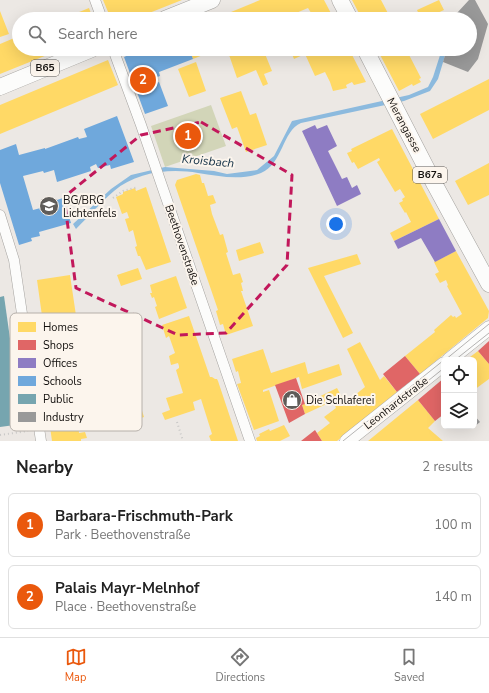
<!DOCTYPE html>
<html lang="en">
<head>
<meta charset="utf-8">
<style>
	:root { --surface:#fff; --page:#f6f6f6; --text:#222; --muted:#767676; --line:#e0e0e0; --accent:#ea580c }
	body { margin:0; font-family:"Nunito Sans",sans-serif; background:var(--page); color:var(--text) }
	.controls { position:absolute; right:12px; bottom:12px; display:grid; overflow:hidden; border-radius:6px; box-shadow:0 4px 16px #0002 }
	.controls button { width:36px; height:36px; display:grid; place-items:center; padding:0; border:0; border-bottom:1px solid var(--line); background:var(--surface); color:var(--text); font:20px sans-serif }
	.you { position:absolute; left:336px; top:224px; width:14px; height:14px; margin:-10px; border:3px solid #fff; border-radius:50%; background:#1a73e8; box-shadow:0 0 0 6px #1a73e833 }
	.badge { display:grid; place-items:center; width:26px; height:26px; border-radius:50%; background:var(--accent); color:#fff; font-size:13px; font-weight:700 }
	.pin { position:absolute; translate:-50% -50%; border:2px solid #fff; box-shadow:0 1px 4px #0006 }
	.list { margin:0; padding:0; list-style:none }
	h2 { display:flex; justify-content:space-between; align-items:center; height:52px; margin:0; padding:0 16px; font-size:17px }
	h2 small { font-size:13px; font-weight:400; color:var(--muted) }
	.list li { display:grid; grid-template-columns:26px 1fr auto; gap:12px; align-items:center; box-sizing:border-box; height:64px; margin:0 8px 8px; padding:0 8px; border:1px solid var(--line); border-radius:6px }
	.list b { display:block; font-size:15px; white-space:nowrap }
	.list p { margin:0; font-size:13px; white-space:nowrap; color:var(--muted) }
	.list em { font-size:13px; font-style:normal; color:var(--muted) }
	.icon { flex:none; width:22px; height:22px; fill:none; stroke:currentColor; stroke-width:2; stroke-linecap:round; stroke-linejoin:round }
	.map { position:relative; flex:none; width:489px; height:441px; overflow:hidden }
	.search { position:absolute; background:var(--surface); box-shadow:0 4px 16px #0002; left:12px; right:12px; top:12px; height:44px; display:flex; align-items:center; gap:10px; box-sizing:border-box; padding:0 14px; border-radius:22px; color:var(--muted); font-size:15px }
	.sheet { height:196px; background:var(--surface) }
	nav { display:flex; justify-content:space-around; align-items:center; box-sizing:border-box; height:56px; border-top:1px solid var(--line); background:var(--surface); font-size:11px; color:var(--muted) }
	nav a { display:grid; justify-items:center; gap:2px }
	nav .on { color:var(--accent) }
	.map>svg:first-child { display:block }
	.green { fill:#d2d5b8 }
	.water { fill:#8cbade }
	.homes { fill:#ffd966 }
	.shops { fill:#e06666 }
	.offices { fill:#8e7cc3 }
	.schools { fill:#6fa8dc }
	.public { fill:#76a5af }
	.industry { fill:#999 }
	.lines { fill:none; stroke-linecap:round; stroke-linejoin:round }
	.minor-casing { stroke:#a4a29f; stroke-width:11 }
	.secondary-casing { stroke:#a4a29f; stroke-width:15 }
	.primary-casing { stroke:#a4a29f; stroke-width:17 }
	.path { stroke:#c9c8c7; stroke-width:2; stroke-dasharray:1 3; stroke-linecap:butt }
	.minor { stroke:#fcfcfb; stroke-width:10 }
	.secondary { stroke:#fcfcfb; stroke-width:14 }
	.primary { stroke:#fcfcfb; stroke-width:16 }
	.tram { stroke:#b5b4b3; stroke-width:1 }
	.marked { fill:none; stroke:#c2185b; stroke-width:3; stroke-dasharray:8 5; stroke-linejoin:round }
	.labels { text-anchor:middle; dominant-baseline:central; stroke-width:4; stroke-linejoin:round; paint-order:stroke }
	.shield { fill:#fcf5ed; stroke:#595551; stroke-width:1 }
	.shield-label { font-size:10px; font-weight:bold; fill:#13100e }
	.street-label { font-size:11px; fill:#13100e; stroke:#fcf5ed }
	.poi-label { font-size:11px; fill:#13100e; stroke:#fcf5ed; text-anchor:start }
	.water-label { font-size:12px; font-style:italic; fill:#123046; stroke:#fcf5ed }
	.key { fill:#fcf5ed; stroke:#b6b0aa; stroke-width:1 }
	.key-label { font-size:11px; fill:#13100e }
</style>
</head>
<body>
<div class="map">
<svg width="489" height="441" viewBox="0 0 489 441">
	<rect width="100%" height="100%" fill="#ece8e4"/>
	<path class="green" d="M211 105 226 146 165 167 151 126Z"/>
	<path class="water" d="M442 49H447L438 79 430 91 404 101 301 123C282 131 283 164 261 173 240 181 219 176 198 173 170 168 136 172 114 191 101 202 89 216 76 229L73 224 111 189 131 175 165 167 214 171 227 174 257 170 274 156 292 121 409 95 428 87 433 77Z"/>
	<path class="homes" d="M103 0H182L134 19H111Z
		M260 0H324L334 19H307L313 16 308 8 289 16 290 19H214Z
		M352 0H381L391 19H362Z
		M439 0 444 10 424 19H421L417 10Z
		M89 8 93 19H62Z
		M0 11 9 34 0 37Z
		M19 36V49H62L0 74V44Z
		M189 49H218L193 59Z
		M227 49H237L238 50 241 49H263L272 71 264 74 268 84 263 86 256 70 237 78Z
		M290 49H349L366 82 354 85 352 82 346 85 347 88 333 91 330 82 325 72 315 76 305 54 294 59Z
		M377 49H406L421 78 419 79 421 82 413 86 412 84 399 91Z
		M108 60 118 85 0 134V105Z
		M196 62 206 91 189 97 178 69Z
		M489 79V110L433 139 420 114Z
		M241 91 250 115 256 113 267 145 246 152 237 127 232 129 220 98Z
		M392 129 439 219 394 241 390 233 411 222 406 212 405 213 399 203 403 201 402 199 405 197 400 189 395 192 377 162 380 160 379 158 358 169 354 162 352 163 347 153 352 151 351 149Z
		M489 163V195L468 205 455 181Z
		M196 174 200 175 202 183H204L208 196 213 195 216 203 210 205 212 214 220 235 223 234 228 252 226 253 233 275 240 273 243 282 241 283 243 291H241L253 326 226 335 223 324 220 325 216 311 218 310 175 185 177 180Z
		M146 187 171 262 146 270 140 256H138L135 247 137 246 133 230 129 232 125 219 129 218 127 212 122 214 116 197 123 194V192L135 188 136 191Z
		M330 219 342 224 338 233 326 228Z
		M260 242 264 253 239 261 236 250Z
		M456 251 489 311 488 318 420 374 405 356 435 332 434 330 451 315 453 317 455 316 456 318 462 314 447 286 448 285 446 280 440 283 435 274 439 272 434 262Z
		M357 254 361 264 324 276 353 333 343 338 308 268Z
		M138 268 142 279 121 286 117 275Z
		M70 275 78 329 71 330 76 356 66 358 70 382H72L75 408H73L76 423H78L79 433 85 432 87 438 81 439V441H52L43 377 50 376 48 360 42 361 38 335 41 334 39 323H43L37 280Z
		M176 276 187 308 159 319 155 307 157 306 154 297 152 298 150 293H152L150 285Z
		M189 316 210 377H212L215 379H217L218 381 238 441H211L209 436 212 434 201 399 193 402 195 410 165 420 162 413 170 410 166 398 183 393 176 370 179 368V366L178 363 171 365 169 356 175 353 169 336 166 338 162 325Z
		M360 342 380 380 384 376 397 392 337 441H322L317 433 330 423 324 417 336 408 333 401 305 414 302 405 337 388 345 403 365 387 347 349Z
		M263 349 271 373 305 362 308 374 339 364 342 375 302 389 299 377 263 390V392L269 390 279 421 254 430 237 384 241 383 238 371 236 372 232 359Z
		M478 351 489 364V379L474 390V360H466Z
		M132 379 134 383H136L139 395H137L144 417 132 421 120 383Z
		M418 400 435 421 428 428 443 441H368Z
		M284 425 290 436 280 441H257L256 438 260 436 259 434 269 429 270 431Z"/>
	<path class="shops" d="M489 341V364L478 351Z
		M405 356 420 374 397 392 383 374Z
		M296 378 305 404 302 405 305 414 289 423 275 385Z
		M444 378V414L435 421 418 400Z
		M315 430 322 441H301Z"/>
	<path class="offices" d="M315 125 317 129 327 125 337 146 328 151 342 179 347 177 352 188 357 185 361 194 337 206 302 131Z
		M439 219 456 251 435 262 421 238 398 249 394 241Z"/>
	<path class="schools" d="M142 49H189L193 59 159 72 160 76 152 79 154 84 159 82 168 106 145 114 124 57Z
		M117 116 134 162 111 169 110 165 98 168 96 164 90 167 91 171 57 182 54 170 44 173 43 171 23 176 33 210 52 205 51 202 63 198 71 223 39 232 40 236 31 238 32 241 19 245 0 183V150L16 144 19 155 45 148V149L78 137 79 139 87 137 84 129Z"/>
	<path class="public" d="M4 296 22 424 0 427V297Z"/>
	<path class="industry" d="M469 0H475L488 24 478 59 468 72 443 62 447 49H470V19H456L457 13Z
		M474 415 480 422 474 427Z"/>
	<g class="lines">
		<g class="minor-casing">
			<path id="minor" d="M95 0 102 19
				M113 49 141 125 250 441
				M0 215 14 260 41 441"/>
		</g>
		<g class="secondary-casing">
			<path id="secondary" d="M449 360 489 328
				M347 441 444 364"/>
		</g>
		<g class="primary-casing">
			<path id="primary" d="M340 0 350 19
				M165 19 212 0
				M365 49 435 185 489 284
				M0 87 92 49"/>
		</g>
		<path class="path" d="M113 198 123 191 138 187
			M177 422 183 441
			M0 435 28 431"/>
		<use href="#minor" class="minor"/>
		<use href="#secondary" class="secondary"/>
		<use href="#primary" class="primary"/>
		<path class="tram" d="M445 360 489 324
			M455 360 489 333
			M413 393 444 368
			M343 441 444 360"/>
	</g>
	<path class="marked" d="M201 122 292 175 287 265 226 333 178 335 76 288 64 197 141 135Z"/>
	<defs>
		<g id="school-disc" transform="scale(1)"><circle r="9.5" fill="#5f5c59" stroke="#fcf5ed"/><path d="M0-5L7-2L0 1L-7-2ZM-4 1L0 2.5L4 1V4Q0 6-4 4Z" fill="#fff"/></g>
		<g id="shop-disc" transform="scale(1)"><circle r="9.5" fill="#5f5c59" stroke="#fcf5ed"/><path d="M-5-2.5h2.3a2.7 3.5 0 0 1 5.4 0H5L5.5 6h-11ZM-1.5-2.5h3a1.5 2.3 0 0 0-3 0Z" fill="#fff"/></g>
	</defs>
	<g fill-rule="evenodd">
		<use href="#school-disc" x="49" y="206"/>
		<use href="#shop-disc" x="292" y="400"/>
	</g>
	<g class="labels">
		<g class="shield">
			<rect x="31" y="60" width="28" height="16" rx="3"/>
			<rect x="413" y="167" width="34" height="16" rx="3"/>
		</g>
		<g class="shield-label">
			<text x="45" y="68">B65</text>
			<text x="430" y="175">B67a</text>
		</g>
		<g class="street-label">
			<text transform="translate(404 125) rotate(62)">Merangasse</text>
			<text transform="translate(182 245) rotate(71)">Beethovenstraße</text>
			<text transform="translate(396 403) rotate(-38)">Leonhardstraße</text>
		</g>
		<g class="poi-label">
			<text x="63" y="200">BG/BRG<tspan x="63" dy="13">Lichtenfels</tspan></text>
			<text x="306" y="400">Die Schlaferei</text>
		</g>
		<g class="water-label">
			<text transform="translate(208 161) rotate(5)">Kroisbach</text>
		</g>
	</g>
	<rect x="10" y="313" width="132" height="118" rx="6" class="key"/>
	<rect x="18" y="322" width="18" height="10" fill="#ffd966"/>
	<rect x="18" y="340" width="18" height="10" fill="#e06666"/>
	<rect x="18" y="358" width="18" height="10" fill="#8e7cc3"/>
	<rect x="18" y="376" width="18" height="10" fill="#6fa8dc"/>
	<rect x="18" y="394" width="18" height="10" fill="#76a5af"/>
	<rect x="18" y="412" width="18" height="10" fill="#999"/>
	<g class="key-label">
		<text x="43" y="331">Homes</text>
		<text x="43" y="349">Shops</text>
		<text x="43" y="367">Offices</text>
		<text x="43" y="385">Schools</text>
		<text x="43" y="403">Public</text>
		<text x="43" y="421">Industry</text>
	</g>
</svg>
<div class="controls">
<button><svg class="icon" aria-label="locate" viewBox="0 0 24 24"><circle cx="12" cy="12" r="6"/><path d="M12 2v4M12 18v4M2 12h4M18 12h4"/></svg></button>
<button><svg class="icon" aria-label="layers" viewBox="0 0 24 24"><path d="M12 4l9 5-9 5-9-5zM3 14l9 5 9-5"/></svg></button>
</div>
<div class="you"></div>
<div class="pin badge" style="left:188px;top:136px">1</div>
<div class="pin badge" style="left:143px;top:80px">2</div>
<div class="search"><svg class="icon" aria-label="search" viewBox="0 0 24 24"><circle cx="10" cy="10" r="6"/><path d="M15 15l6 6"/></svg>Search here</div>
</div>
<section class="sheet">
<h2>Nearby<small>2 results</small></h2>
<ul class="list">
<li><span class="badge">1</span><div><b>Barbara-Frischmuth-Park</b><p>Park · Beethovenstraße</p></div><em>100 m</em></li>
<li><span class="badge">2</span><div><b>Palais Mayr-Melnhof</b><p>Place · Beethovenstraße</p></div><em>140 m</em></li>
</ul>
</section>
<nav>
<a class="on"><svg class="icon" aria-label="map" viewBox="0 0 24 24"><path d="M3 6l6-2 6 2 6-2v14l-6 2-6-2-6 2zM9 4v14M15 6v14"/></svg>Map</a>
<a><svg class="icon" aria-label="directions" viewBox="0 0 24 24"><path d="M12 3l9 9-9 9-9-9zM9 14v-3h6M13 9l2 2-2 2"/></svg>Directions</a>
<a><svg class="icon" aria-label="saved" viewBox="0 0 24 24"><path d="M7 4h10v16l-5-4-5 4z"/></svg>Saved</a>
</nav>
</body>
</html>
